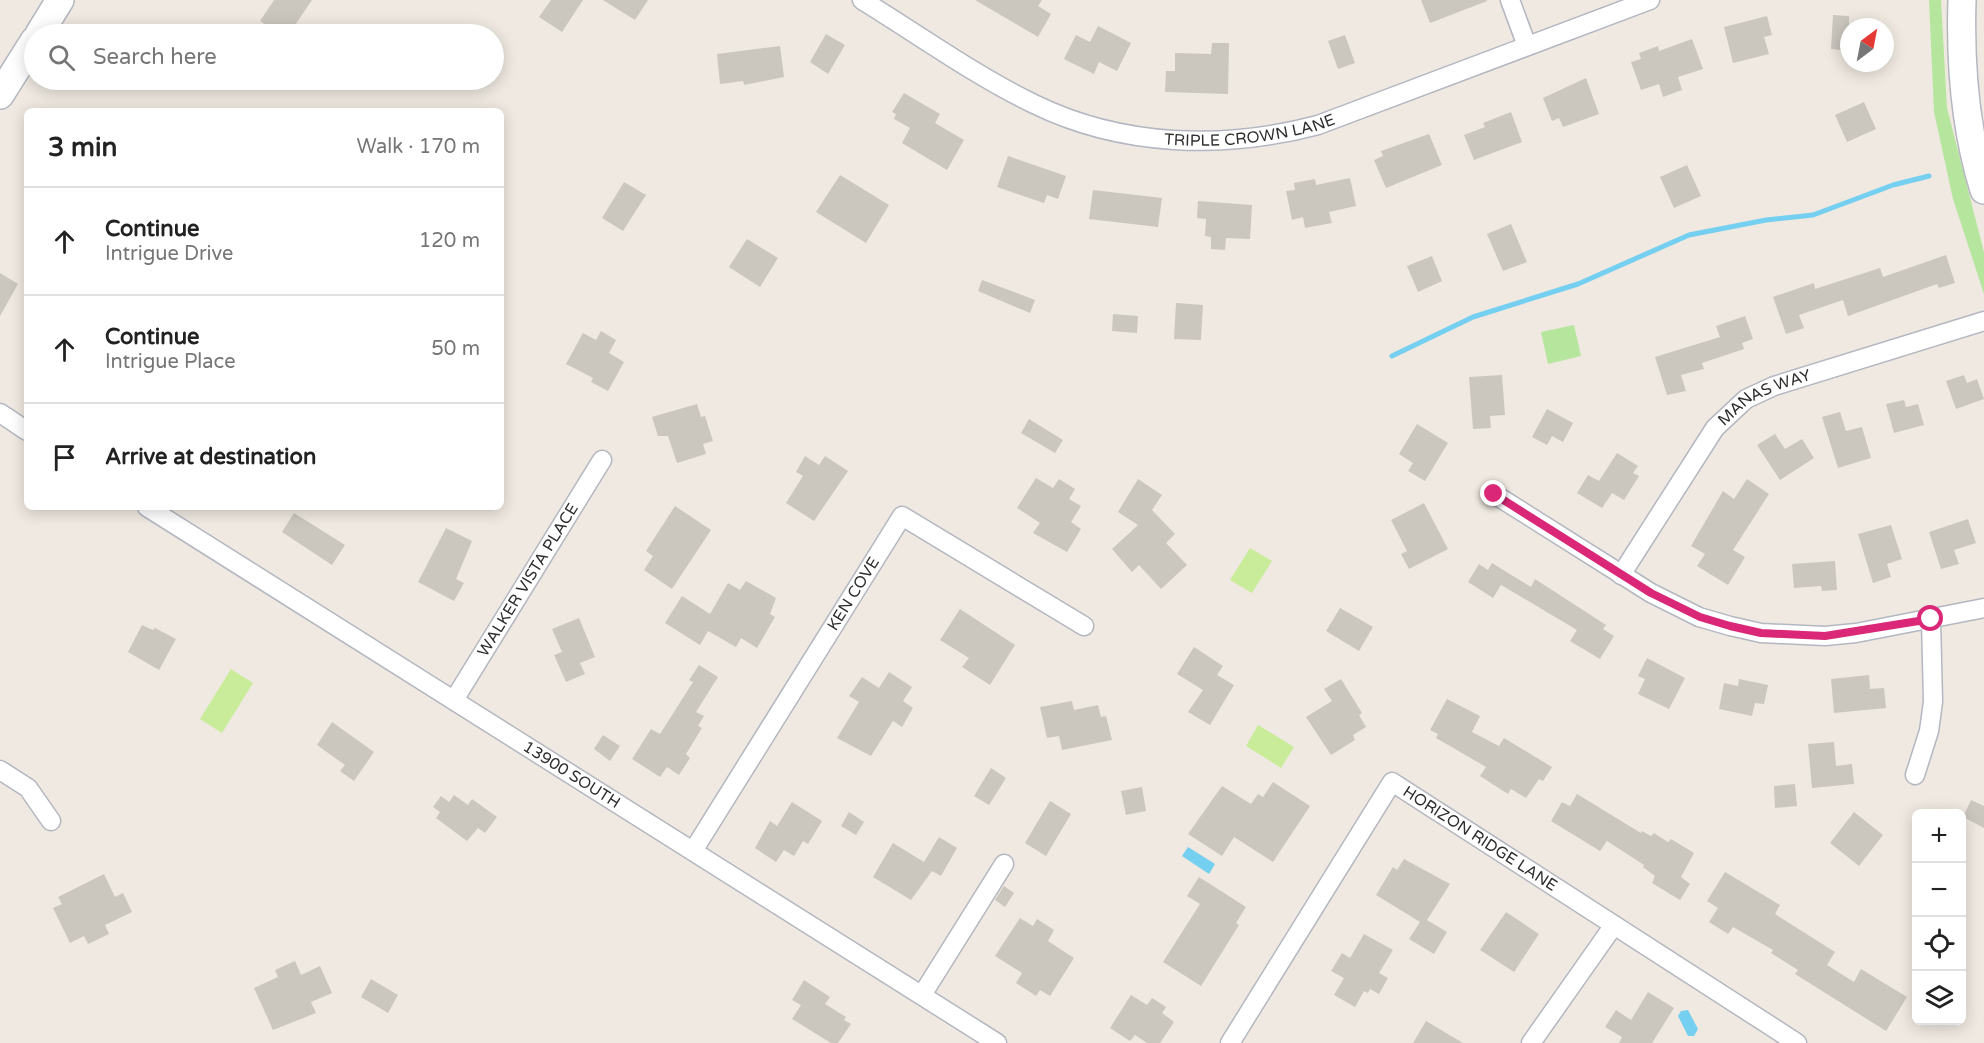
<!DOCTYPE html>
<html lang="en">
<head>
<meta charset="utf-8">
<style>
	:root { --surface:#fff; --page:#f2f2f2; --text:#222; --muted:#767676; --line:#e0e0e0 }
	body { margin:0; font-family:"Varela Round",sans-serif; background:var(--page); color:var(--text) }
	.controls { position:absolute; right:18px; bottom:18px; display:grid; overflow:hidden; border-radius:9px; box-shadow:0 3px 15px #0003 }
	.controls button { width:54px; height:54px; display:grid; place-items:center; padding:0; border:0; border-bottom:2px solid var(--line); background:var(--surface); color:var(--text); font:30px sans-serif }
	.compass { position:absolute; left:1840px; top:18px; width:54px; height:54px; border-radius:50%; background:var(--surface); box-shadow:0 3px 15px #0003; rotate:32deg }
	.stop { position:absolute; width:18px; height:18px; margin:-14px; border:4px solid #db2777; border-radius:50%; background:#fff }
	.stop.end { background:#db2777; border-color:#fff; box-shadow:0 2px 6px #0008 }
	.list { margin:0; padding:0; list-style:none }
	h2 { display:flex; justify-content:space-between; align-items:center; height:78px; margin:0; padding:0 24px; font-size:26px }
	h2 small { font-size:20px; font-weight:400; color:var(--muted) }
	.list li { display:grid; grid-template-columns:39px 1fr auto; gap:18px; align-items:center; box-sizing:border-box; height:108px; padding:0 24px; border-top:2px solid var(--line) }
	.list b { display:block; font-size:22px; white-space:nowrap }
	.list p { margin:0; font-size:20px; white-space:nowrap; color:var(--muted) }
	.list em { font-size:20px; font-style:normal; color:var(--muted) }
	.icon { flex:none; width:33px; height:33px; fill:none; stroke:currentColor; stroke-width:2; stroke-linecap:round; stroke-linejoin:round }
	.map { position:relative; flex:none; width:1984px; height:1043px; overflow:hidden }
	.search { position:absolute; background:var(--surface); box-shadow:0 3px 15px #0003; left:24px; top:24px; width:480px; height:66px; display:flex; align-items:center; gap:15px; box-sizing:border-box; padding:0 21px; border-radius:33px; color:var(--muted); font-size:22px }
	.panel { position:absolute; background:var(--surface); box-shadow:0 3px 15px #0003; left:24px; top:108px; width:480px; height:402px; border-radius:9px }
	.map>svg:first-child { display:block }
	.green { fill:#b6e59e }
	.pitch { fill:#c9ec9a }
	.water { fill:#75cff0 }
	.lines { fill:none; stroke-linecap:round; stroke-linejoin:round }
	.stream { stroke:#75cff0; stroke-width:5 }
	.building { fill:#cbc7bf }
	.street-casing { stroke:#b4b7c1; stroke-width:21 }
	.secondary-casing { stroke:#b4b7c1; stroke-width:30 }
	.street { stroke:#fff; stroke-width:18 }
	.secondary { stroke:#fff; stroke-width:27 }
	.route { stroke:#db2777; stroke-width:8 }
	.labels { text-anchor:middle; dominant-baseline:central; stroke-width:4.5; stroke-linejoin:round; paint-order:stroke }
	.street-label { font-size:16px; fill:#2e2e2e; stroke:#fff }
</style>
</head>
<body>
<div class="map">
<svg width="1984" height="1043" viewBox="0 0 1984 1043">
	<rect width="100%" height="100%" fill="#efe9e1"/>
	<path class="green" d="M1929 0H1941L1947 108 1984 252V294L1953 199 1934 112Z
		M1574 325 1581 356 1548 364 1541 332Z"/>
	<path class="pitch" d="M1250 548 1272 561 1252 593 1230 580Z
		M231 669 253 683 222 733 200 719Z
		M1258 725 1294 747 1281 768 1246 746Z"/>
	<path class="water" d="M1188 847 1215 864 1209 874 1182 856Z
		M1688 1010 1698 1029 1694 1036H1688L1678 1016 1681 1011Z"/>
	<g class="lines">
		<path class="stream" d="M1392 356 1473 317 1578 284 1689 235 1766 220 1813 215 1893 185 1929 176"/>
	</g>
	<path class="building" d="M274 0H312L289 34H280L260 21Z
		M551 0H583L562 32 539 17Z
		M603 0H648L635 20Z
		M975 0H1042L1038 6 1051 14 1038 37Z
		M1421 0H1487V1L1430 23Z
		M1833 15 1849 16V51L1831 49Z
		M1767 16 1772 35 1764 37 1769 54 1733 63 1724 27Z
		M1098 26 1131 43 1117 71 1099 62 1094 74 1064 59 1076 35 1090 42Z
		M826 34 845 45 828 74 810 62Z
		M1345 35 1355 63 1338 69 1328 41Z
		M1692 39 1703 69 1678 77 1682 90 1663 97 1659 84 1641 90 1631 62 1641 59 1639 53 1658 46 1659 51Z
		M1212 43H1229L1228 94 1165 92 1166 71H1175V53L1211 54Z
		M780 46 784 77 744 85 743 81 720 84 717 54Z
		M1586 78 1599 114 1563 127 1559 118 1552 121 1543 98Z
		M904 93 940 114 935 123 964 140 947 170 902 143 910 128 894 119 896 114 892 112Z
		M1864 102 1876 129 1847 142 1835 115Z
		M1511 112 1522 142 1474 160 1464 135 1485 127 1483 123Z
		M1429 134 1442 165 1386 188 1374 160 1383 156 1381 151Z
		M1008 156 1066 176 1058 199 1047 195 1044 203 997 187Z
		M1687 165 1701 196 1674 208 1660 177Z
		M840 175 889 205 866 243 816 212Z
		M1350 178 1356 206 1329 212 1332 223 1305 228 1303 217 1292 220 1286 191 1295 190 1294 183 1315 179 1316 185Z
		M624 182 646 195 623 231 602 218Z
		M1093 190 1162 198 1158 227 1089 219Z
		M1198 201 1252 205 1250 239 1226 238 1225 250 1211 249V237L1205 236 1206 219 1197 218Z
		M1511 224 1527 262 1503 271 1487 234Z
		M747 239 778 258 760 287 729 267Z
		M1946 255 1955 283 1939 288 1937 284 1848 316 1843 300 1799 315 1804 328 1786 334 1773 297 1814 283 1815 289 1880 268 1883 277Z
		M1432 256 1442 281 1418 292 1407 266Z
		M0 273 18 284 0 316Z
		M982 280 1035 300 1030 313 978 291Z
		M1176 303 1203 305 1201 340 1174 339Z
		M1113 314 1138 316 1137 333 1112 331Z
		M1745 316 1753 339 1742 343 1744 349 1702 363 1704 369 1681 375 1686 391 1667 395 1655 357 1720 337 1716 326Z
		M601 331 616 340 609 353 624 362 608 391 591 382 593 378 566 364 583 333 596 340Z
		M1502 375 1505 415 1490 416 1491 428 1473 429 1469 377Z
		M1964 375 1967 383 1977 379 1984 399 1956 409 1946 381Z
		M1904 400 1906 407 1918 404 1924 425 1894 433 1886 404Z
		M697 404 701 417 705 416 713 441 703 444 706 454 677 463 668 436H658L652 417Z
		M1547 409 1573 423 1563 442 1552 436 1547 445 1532 437Z
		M1840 412 1846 431 1862 427 1871 458 1838 468 1822 417Z
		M1029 419 1063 440 1055 453 1021 433Z
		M1417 424 1448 443 1425 481 1408 471 1413 463 1399 454Z
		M1775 434 1785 449 1802 439 1814 458 1780 480 1757 445Z
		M1617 453 1638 466 1633 473 1639 476 1624 500 1612 493 1602 508 1577 493 1588 475 1599 481Z
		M805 456 819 465 825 456 848 471 814 521 786 503 803 476 796 472Z
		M1036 478 1053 488 1059 479 1075 489 1069 499 1081 506 1071 522 1081 529 1067 552 1033 533 1040 523 1017 508Z
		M1138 479 1162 495 1152 510 1175 534 1166 543 1187 565 1161 589 1139 565 1132 572 1112 549 1138 525 1118 512Z
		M1747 479 1769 494 1733 550 1745 557 1728 585 1697 566 1705 554 1691 546 1723 491 1734 499Z
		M1424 503 1448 549 1409 569 1401 554 1407 551 1391 520Z
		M675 506 711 530 672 589 644 570 653 556 646 551Z
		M294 513 345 545 332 565 282 532Z
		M1968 519 1976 543 1954 550 1959 564 1941 569 1929 532Z
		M1891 525 1902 559 1887 564 1891 577 1873 583 1858 534Z
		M446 528 472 541 456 579 464 583 454 601 418 582Z
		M1835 561 1837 590 1822 591 1821 586 1794 588 1792 564Z
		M1492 563 1531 587 1535 579 1606 625 1603 629 1614 636 1600 659 1570 641 1577 630 1501 585 1493 598 1468 582 1479 564 1488 570Z
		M746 581 776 598 770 614 775 617 757 648 741 638 736 647 708 631 700 645 665 623 682 596 710 614 728 583 740 590Z
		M1340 608 1373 627 1359 651 1326 631Z
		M960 609 1015 645 990 685 962 667 969 658 940 640Z
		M579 618 595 657 580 663 585 674 566 682 554 655 562 652 552 629Z
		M142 625 153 630 155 628 176 639 159 670 128 652Z
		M1194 647 1223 666 1217 675 1234 685 1210 725 1188 712 1203 690 1177 674Z
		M1647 658 1685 678 1669 709 1638 694 1645 679 1638 676Z
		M699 665 718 677 696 712 704 716 698 726 702 728 686 754 690 758 679 775 667 767 660 777 632 759 651 729 660 734 693 682 689 680Z
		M889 672 912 687 903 701 913 708 902 727 893 721 871 756 837 738 859 702 849 696 862 677 879 688Z
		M1869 675 1870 689 1884 688 1886 708 1834 713 1831 679Z
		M1341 679 1362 713 1359 715 1366 727 1353 735 1355 740 1331 755 1306 717 1332 701 1324 689Z
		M1739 679 1768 685 1764 704 1755 703 1752 716 1719 709 1724 683 1738 686Z
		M1447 699 1480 716 1472 732 1499 746 1504 738 1552 767 1543 781 1539 779 1526 798 1511 789 1508 794 1480 776 1486 767 1436 738 1438 734 1430 730Z
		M1072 701 1074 710 1098 705 1101 717 1106 716 1112 740 1062 750 1059 736 1047 738 1040 707Z
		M332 722 374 752 354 781 340 771 345 765 317 745Z
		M603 735 620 746 610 761 594 749Z
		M1834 742 1836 766 1852 764 1854 784 1812 788 1808 744Z
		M991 768 1006 778 989 805 974 796Z
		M1273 782 1310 806 1273 862 1234 837 1222 856 1188 834 1222 786 1251 804 1258 794 1263 797Z
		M1795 784 1797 806 1775 808 1774 786Z
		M1142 787 1146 811 1126 815 1121 791Z
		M1577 794 1641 833 1642 831 1651 836 1654 833 1668 842 1671 839 1694 853 1681 877 1690 884 1680 900 1652 883 1655 876 1643 867 1644 865 1607 841 1600 851 1551 821 1562 802 1570 806Z
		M454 795 468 805 472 799 497 817 485 833 478 828 467 841 436 818 440 812 433 807 441 796 449 802Z
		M1971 800 1984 806V828L1963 817Z
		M1050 801 1071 814 1046 856 1025 843Z
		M792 802 822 821 808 844 803 841 794 856 784 850 776 862 755 848 770 821 777 826Z
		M849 812 864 822 856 835 841 826Z
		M1854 812 1883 835 1859 866 1830 843Z
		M939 837 957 848 941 876 932 871 911 900 873 877 893 843 924 862Z
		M1404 859 1450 884 1427 920 1447 932 1434 954 1409 939 1420 922 1376 895 1393 867 1397 870Z
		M1725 872 1780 905 1775 914 1835 952 1827 965 1854 982 1861 969 1907 997 1886 1031 1795 974 1798 970 1771 953 1773 950 1733 927 1728 934 1709 922 1718 908 1707 901Z
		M104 874 115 897 123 893 132 912 105 925 109 934 88 944 84 936 70 943 53 908 62 904 58 897Z
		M1199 877 1246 907 1236 923 1239 925 1201 986 1163 962 1200 904 1187 896Z
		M1004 886 1014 893 1005 907 995 900Z
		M1506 912 1539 934 1514 972 1480 950Z
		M1020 918 1033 926 1037 919 1054 930 1048 941 1074 958 1050 996 1040 990 1036 996 1016 983 1022 973 995 956Z
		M1364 934 1393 950 1379 973 1388 978 1379 994 1370 989 1368 993 1364 991 1355 1007 1334 995 1344 978 1331 971 1342 953 1350 958Z
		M295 961 301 975 320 966 332 993 311 1002 316 1013 273 1030 254 988 278 977 275 970Z
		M371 979 398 995 388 1013 361 997Z
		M804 980 830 997 825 1004 846 1017 844 1020 851 1024 838 1043H831L792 1019 801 1005 792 1000Z
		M1648 992 1674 1008 1652 1043H1619L1622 1037 1605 1027 1616 1010 1631 1020Z
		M1131 995 1147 1005 1152 998 1166 1007 1162 1013 1174 1022 1160 1043H1147L1135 1035 1130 1041 1110 1028Z
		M1426 1021 1463 1043H1413Z"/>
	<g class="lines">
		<g class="street-casing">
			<g id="street">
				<path id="s1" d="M862 0C919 35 974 75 1034 104 1122 147 1224 150 1318 125L1650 0"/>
				<path d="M1510 0 1527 46"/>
				<path d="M0 413 27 431"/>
				<path d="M1494 494 1651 593 1699 617 1730 626 1761 633 1825 636 1856 633 1984 608"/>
				<path id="s2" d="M147 507 997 1043"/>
				<path id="s3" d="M1621 575 1715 428 1746 399 1774 386 1984 321"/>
				<path id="s4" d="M454 700 602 460"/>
				<path d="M0 770 28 788 51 821"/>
				<path d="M1915 775 1929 731 1933 702 1931 619"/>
				<path id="s5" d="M693 851 902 516 1084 626"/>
				<path d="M922 995 1004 864"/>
				<path id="s6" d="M1230 1043 1392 782 1797 1043"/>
				<path d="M1531 1043 1614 925"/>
			</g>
		</g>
		<g class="secondary-casing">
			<path id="secondary" d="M1962 0C1960 63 1965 129 1984 190
				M39 34 60 0
				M0 95 34 41"/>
		</g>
		<use href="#street" class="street"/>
		<use href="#secondary" class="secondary"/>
	</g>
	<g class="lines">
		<path class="route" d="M1494 494 1651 593 1700 617 1730 626 1761 633 1825 636 1931 619"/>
	</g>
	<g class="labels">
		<g class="street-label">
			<text stroke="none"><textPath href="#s1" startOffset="423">TRIPLE CROWN LANE</textPath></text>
			<text stroke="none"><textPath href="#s3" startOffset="234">MANAS WAY</textPath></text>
			<text stroke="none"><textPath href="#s4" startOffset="141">WALKER VISTA PLACE</textPath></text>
			<text stroke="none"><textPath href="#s5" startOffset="303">KEN COVE</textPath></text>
			<text stroke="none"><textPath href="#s2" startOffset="502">13900 SOUTH</textPath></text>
			<text stroke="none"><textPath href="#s6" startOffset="412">HORIZON RIDGE LANE</textPath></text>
		</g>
	</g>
</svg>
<div class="controls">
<button>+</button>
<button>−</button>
<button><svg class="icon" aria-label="locate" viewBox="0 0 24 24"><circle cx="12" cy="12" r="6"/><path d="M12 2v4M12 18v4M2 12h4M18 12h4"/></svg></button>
<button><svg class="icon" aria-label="layers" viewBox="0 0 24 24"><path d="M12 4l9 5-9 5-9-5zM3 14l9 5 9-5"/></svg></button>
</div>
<svg class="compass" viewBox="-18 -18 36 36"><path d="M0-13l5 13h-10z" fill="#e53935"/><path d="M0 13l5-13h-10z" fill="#767676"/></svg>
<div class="stop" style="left:1931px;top:619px"></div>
<div class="stop end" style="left:1494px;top:494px"></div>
<div class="search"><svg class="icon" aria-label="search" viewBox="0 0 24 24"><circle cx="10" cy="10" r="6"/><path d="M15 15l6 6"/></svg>Search here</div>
<section class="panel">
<h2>3 min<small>Walk · 170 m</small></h2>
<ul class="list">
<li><svg class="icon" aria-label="ahead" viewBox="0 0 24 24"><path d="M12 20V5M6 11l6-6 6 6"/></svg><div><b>Continue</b><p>Intrigue Drive</p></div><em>120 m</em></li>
<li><svg class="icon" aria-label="ahead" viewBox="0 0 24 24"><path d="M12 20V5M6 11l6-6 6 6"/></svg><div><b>Continue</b><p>Intrigue Place</p></div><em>50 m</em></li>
<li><svg class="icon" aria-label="arrive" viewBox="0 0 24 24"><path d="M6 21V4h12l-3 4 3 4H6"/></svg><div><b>Arrive at destination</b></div></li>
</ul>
</section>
</div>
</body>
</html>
